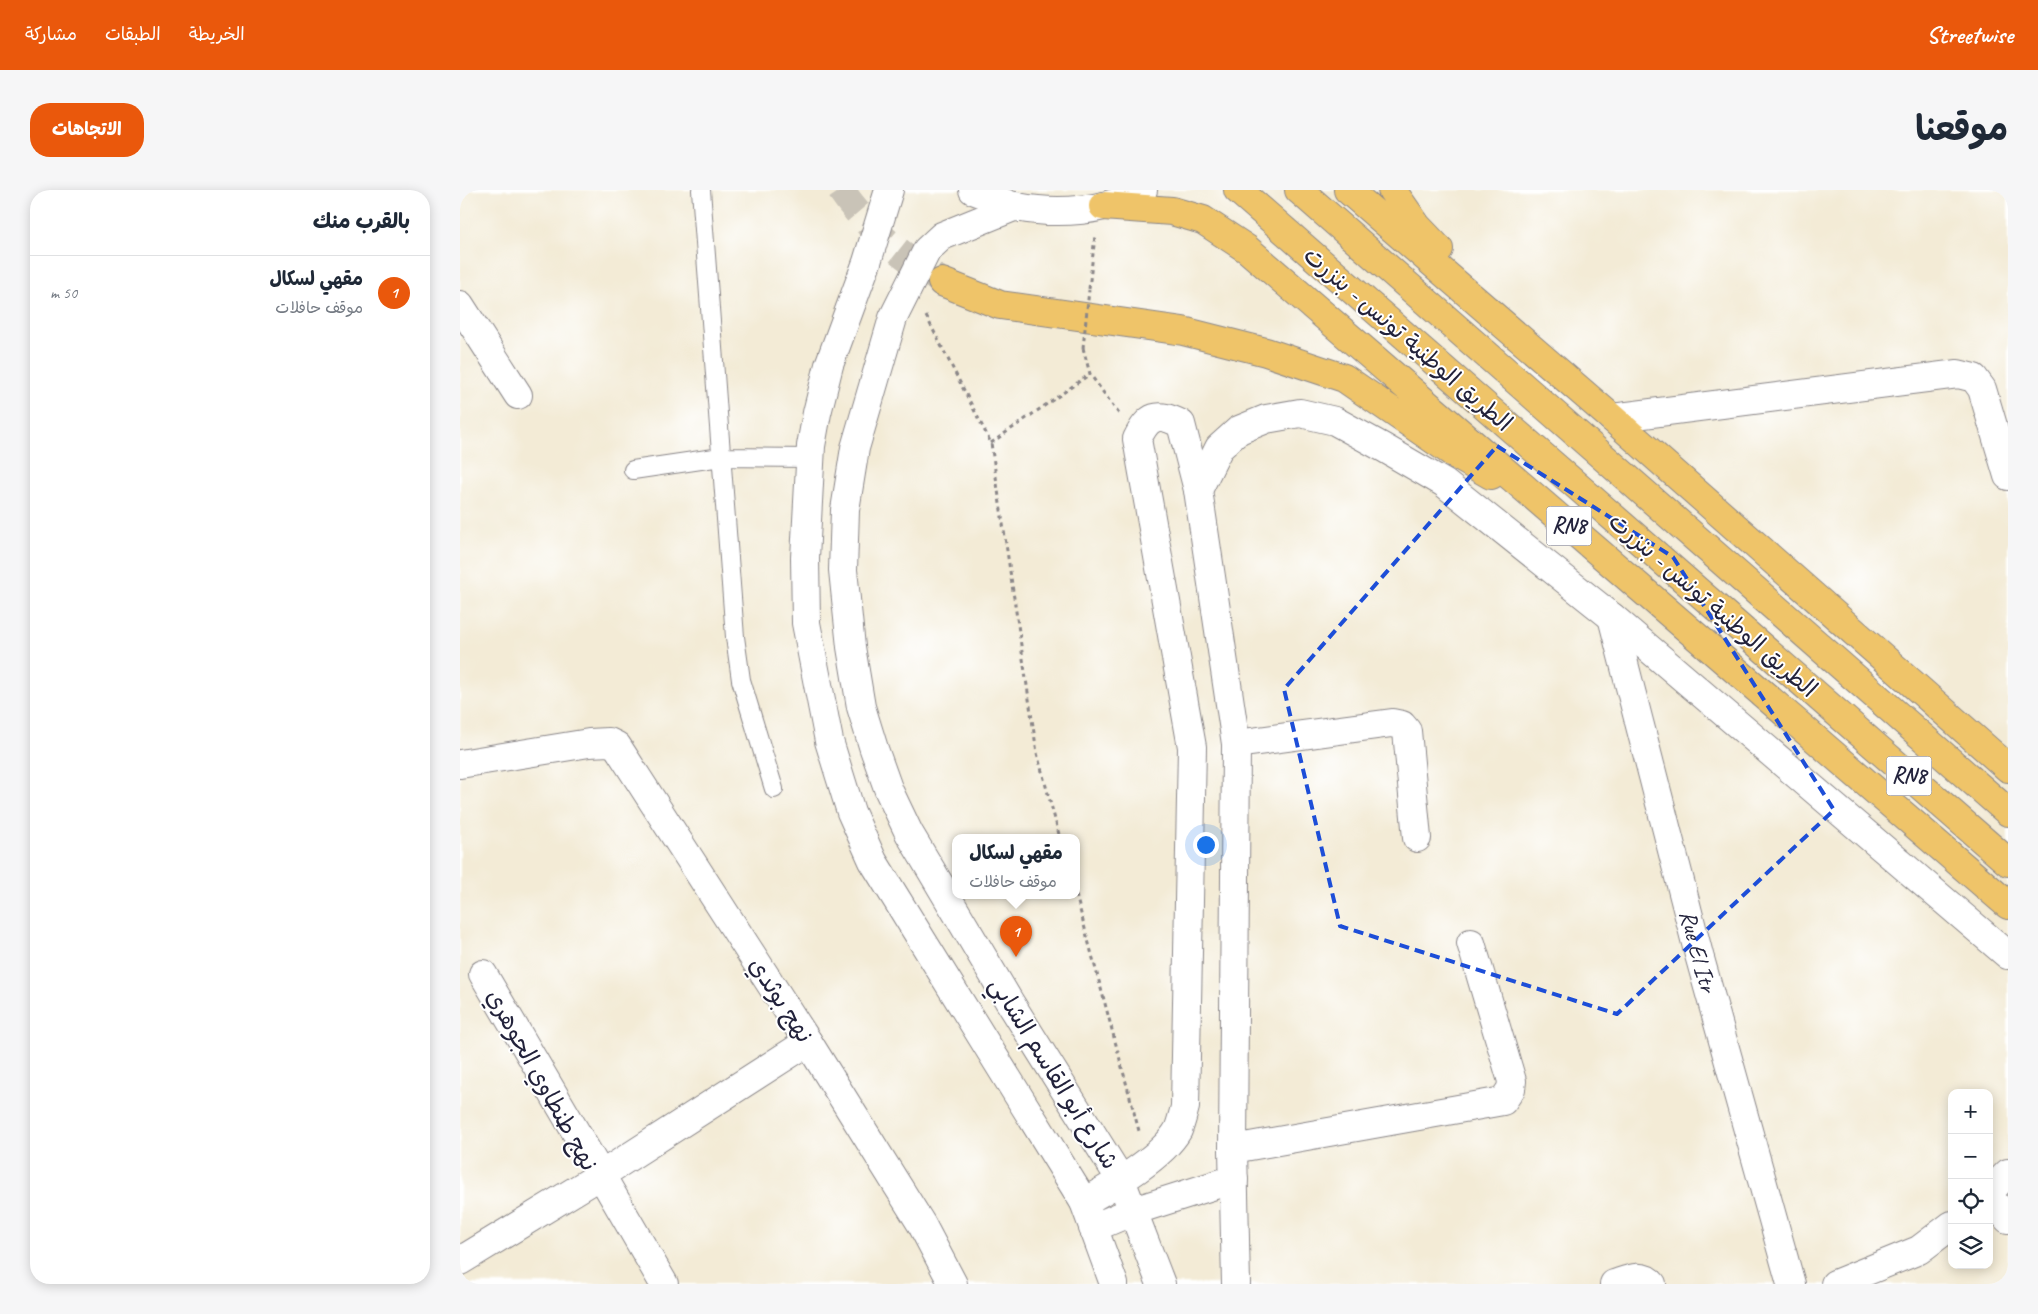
<!DOCTYPE html>
<html lang="ar">
<head>
<meta charset="utf-8">
<style>
	:root { --surface:#fff; --page:#f6f6f7; --text:#1f2937; --muted:#747a83; --line:#e0e1e3; --accent:#ea580c }
	body { margin:0; font-family:Caveat,"Playpen Sans Arabic",sans-serif; background:var(--page); color:var(--text); direction:rtl }
	.controls { position:absolute; right:15px; bottom:15px; display:grid; overflow:hidden; border-radius:10px; box-shadow:0 2px 12px #0003 }
	.controls button { width:45px; height:45px; display:grid; place-items:center; padding:0; border:0; border-bottom:1px solid var(--line); background:var(--surface); color:var(--text); font:25px sans-serif }
	.you { position:absolute; left:745px; top:654px; width:18px; height:18px; margin:-12px; border:4px solid #fff; border-radius:50%; background:#1a73e8; box-shadow:0 0 0 8px #1a73e833 }
	.badge { display:grid; place-items:center; width:32px; height:32px; border-radius:50%; background:var(--accent); color:#fff; font-size:16px; font-weight:700 }
	.pin { position:absolute; translate:-50% -41px; filter:drop-shadow(0 1px 2px #0008) }
	.pin::after { content:''; position:absolute; top:26px; width:18px; height:15px; background:inherit; clip-path:polygon(0 0,100% 0,50% 100%) }
	.popup { position:absolute; left:492px; top:644px; width:128px; height:65px; box-sizing:border-box; display:grid; place-content:center; border-radius:10px; background:var(--surface); filter:drop-shadow(0 1px 4px #0005); font-size:16px; white-space:nowrap; color:var(--muted) }
	.popup b { font-size:19px; color:var(--text) }
	.popup::after { content:''; position:absolute; left:50%; top:100%; margin-left:-10px; border:10px solid transparent; border-top-color:var(--surface) }
	.list { margin:0; padding:0; list-style:none }
	h2 { display:flex; justify-content:space-between; align-items:center; height:65px; margin:0; padding:0 20px; font-size:21px }
	h2 small { font-size:16px; font-weight:400; color:var(--muted) }
	.list li { display:grid; grid-template-columns:32px 1fr auto; gap:15px; align-items:center; box-sizing:border-box; height:75px; padding:0 20px; border-top:1px solid var(--line) }
	.list b { display:block; font-size:19px; white-space:nowrap }
	.list p { margin:0; font-size:16px; white-space:nowrap; color:var(--muted) }
	.list em { font-size:16px; font-style:normal; color:var(--muted) }
	.icon { flex:none; width:28px; height:28px; fill:none; stroke:currentColor; stroke-width:2; stroke-linecap:round; stroke-linejoin:round }
	.map { position:relative; flex:none; width:1548px; height:1094px; overflow:hidden; direction:ltr; border-radius:20px }
	header { display:flex; align-items:center; gap:30px; box-sizing:border-box; height:70px; padding:0 25px; background:var(--accent); color:#fff }
	header strong { font-size:24px }
	nav { display:flex; gap:28px; margin-inline-start:auto; font-size:18px }
	.intro { display:flex; align-items:center; justify-content:space-between; box-sizing:border-box; height:120px; padding:0 30px }
	h1 { margin:0; font-size:35px }
	.button { padding:12px 22px; border-radius:20px; background:var(--accent); color:#fff; font-size:18px; font-weight:700 }
	main { display:flex; gap:30px; padding:0 30px }
	aside { flex:1; background:var(--surface); border-radius:20px; box-shadow:0 2px 12px #0003 }
	.map>svg:first-child { display:block }
	.lines { fill:none; stroke-linecap:round; stroke-linejoin:round }
	.motorway-tunnel { stroke:#c9c3b7; stroke-width:28; stroke-dasharray:28 14; stroke-linecap:butt }
	.service-casing { stroke:#8a8688; stroke-width:20 }
	.minor-casing { stroke:#8a8688; stroke-width:30 }
	.tertiary-casing { stroke:#8a8688; stroke-width:30 }
	.motorway-casing { stroke:#8a8688; stroke-width:30 }
	.path { stroke:#8a8688; stroke-width:3; stroke-dasharray:4 4; stroke-linecap:butt }
	.service { stroke:#fff; stroke-width:18 }
	.minor { stroke:#fff; stroke-width:28 }
	.tertiary { stroke:#fff; stroke-width:28 }
	.motorway { stroke:#efc469; stroke-width:28 }
	.path-bridge { stroke:#8a8688; stroke-width:3; stroke-dasharray:4 4; stroke-linecap:butt }
	.marked { fill:none; stroke:#1d4ed8; stroke-width:4; stroke-dasharray:10 6; stroke-linejoin:round }
	.labels { text-anchor:middle; dominant-baseline:central; stroke-width:4; stroke-linejoin:round; paint-order:stroke }
	.shield { fill:#fff; stroke:#646476; stroke-width:1 }
	.shield-label { font-size:22px; font-weight:bold; fill:#22223b }
	.street-label { font-size:24px; fill:#22223b; stroke:#fff }
</style>
</head>
<body>
<header>
<strong>Streetwise</strong>
<nav><a>الخريطة</a><a>الطبقات</a><a>مشاركة</a></nav>
</header>
<div class="intro"><h1>موقعنا</h1><a class="button">الاتجاهات</a></div>
<main>
<div class="map">
<svg width="1548" height="1094" viewBox="0 0 1548 1094">
	<rect width="100%" height="100%" fill="#fff"/>
	<filter id="ink" filterUnits="userSpaceOnUse"><feTurbulence type="fractalNoise" baseFrequency=".02" numOctaves="2"/><feDisplacementMap in="SourceGraphic" scale="10" xChannelSelector="R" yChannelSelector="G"/><feConvolveMatrix kernelMatrix="1 2 1 2 8 2 1 2 1" color-interpolation-filters="sRGB"/></filter>
	<filter id="wash" filterUnits="userSpaceOnUse"><feTurbulence type="fractalNoise" baseFrequency=".0096" numOctaves="4" result="noise"/><feDisplacementMap in="SourceGraphic" scale="20" xChannelSelector="R" yChannelSelector="G"/><feGaussianBlur stdDeviation="1.12" result="paint"/><feColorMatrix in="noise" values="0 0 0 0 0 0 0 0 0 0 0 0 0 0 0 0 0 1.4 0 .05"/><feComposite in="paint" operator="in"/></filter>
	<g filter="url(#wash)">
		<rect width="100%" height="100%" fill="#f3ebd6"/>
	</g>
	<g filter="url(#ink)">
		<g class="lines">
			<path class="motorway-tunnel" d="M381 0C409 41 438 62 478 89"/>
			<g class="service-casing">
				<path id="service" d="M241 0 275 447 281 490 314 599
					M173 280 261 267 350 268"/>
			</g>
			<g class="minor-casing">
				<g id="minor">
					<path d="M0 115 58 205"/>
					<path d="M1152 228 1498 184 1514 188 1522 199 1548 286"/>
					<path d="M738 300 759 258 779 240 806 229 840 223 875 231 924 258 984 293 1152 427 1548 765"/>
					<path id="s1" d="M1152 427 1239 765 1331 1094"/>
					<path d="M776 554 932 533 942 535 947 541 957 648"/>
					<path d="M0 574 129 553 149 552 157 556 348 852 462 1035 493 1094"/>
					<path d="M773 959 1043 911 1051 899 1052 891 1011 753"/>
					<path d="M1529 1002 1548 983"/>
					<path d="M1529 1007 1548 1029"/>
					<path d="M624 1012C652 996 702 968 718 940 721 933 723 924 725 917L732 557 677 249C689 225 697 222 721 234L738 300 776 554 773 959 776 1094"/>
					<path d="M633 1038 673 1021 774 989"/>
					<path d="M0 1071 141 985 23 784"/>
					<path d="M204 1094 141 985 348 852"/>
					<path d="M1154 1094C1167 1090 1182 1082 1192 1094"/>
					<path d="M1375 1094 1459 1060 1492 1035"/>
				</g>
			</g>
			<g class="tertiary-casing">
				<path id="tertiary" d="M429 0 407 72 369 175 357 223 351 256 345 368 346 433 369 551 391 622 413 671 624 1012 654 1094
					M513 0C528 5 543 14 557 17 597 25 648 22 683 0
					M556 16 482 46 467 60 433 128 395 258 385 320 383 380 391 457 401 517 414 559 429 601 449 643 549 811 661 990 701 1094"/>
			</g>
			<g class="motorway-casing">
				<path id="motorway" d="M778 0 1548 672
					M839 0 1548 622
					M888 0 1152 228 1548 578
					M932 0 957 36 979 59
					M643 16 712 21 743 30 787 59 1548 715
					M482 92 540 115 723 141 806 162 884 188 996 265 1031 285"/>
			</g>
			<path class="path" d="M629 99 635 46
				M466 126 531 253 577 563 600 648
				M623 158 630 184 659 224
				M531 253 630 184
				M616 705 679 941"/>
			<use href="#service" class="service"/>
			<use href="#minor" class="minor"/>
			<use href="#tertiary" class="tertiary"/>
			<use href="#motorway" class="motorway"/>
			<path class="path-bridge" d="M623 158 629 100"/>
		</g>
	</g>
	<path class="marked" d="M1037 256 1213 367 1374 620 1157 824 880 736 824 499Z"/>
	<g class="labels">
		<g class="shield">
			<rect x="1086.5" y="316.5" width="45" height="39" rx="4"/>
			<rect x="1426.5" y="566.5" width="45" height="39" rx="4"/>
		</g>
		<g class="shield-label">
			<text x="1109" y="336">RN8</text>
			<text x="1449" y="586">RN8</text>
		</g>
		<g class="street-label">
			<text transform="translate(948 149) rotate(41)">الطريق الوطنية تونس - بنزرت</text>
			<text transform="translate(1253 415) rotate(41)">الطريق الوطنية تونس - بنزرت</text>
			<text stroke="none"><textPath href="#s1" startOffset="345">Rue El Itr</textPath></text>
			<text transform="translate(321 810) rotate(57)">نهج بوثدي</text>
			<text transform="translate(594 883) rotate(58)">شارع أبو القاسم الشابي</text>
			<text transform="translate(82 890) rotate(61)">نهج طنطاوي الجوهري</text>
		</g>
	</g>
</svg>
<div class="controls">
<button>+</button>
<button>−</button>
<button><svg class="icon" aria-label="locate" viewBox="0 0 24 24"><circle cx="12" cy="12" r="6"/><path d="M12 2v4M12 18v4M2 12h4M18 12h4"/></svg></button>
<button><svg class="icon" aria-label="layers" viewBox="0 0 24 24"><path d="M12 4l9 5-9 5-9-5zM3 14l9 5 9-5"/></svg></button>
</div>
<div class="you"></div>
<div class="pin badge" style="left:556px;top:767px">1</div>
<div class="popup"><b>مقهي لسكال</b>موقف حافلات</div>
</div>
<aside>
<h2>بالقرب منك<small></small></h2>
<ul class="list">
<li><span class="badge">1</span><div><b>مقهي لسكال</b><p>موقف حافلات</p></div><em>50 m</em></li>
</ul>
</aside>
</main>
</body>
</html>
